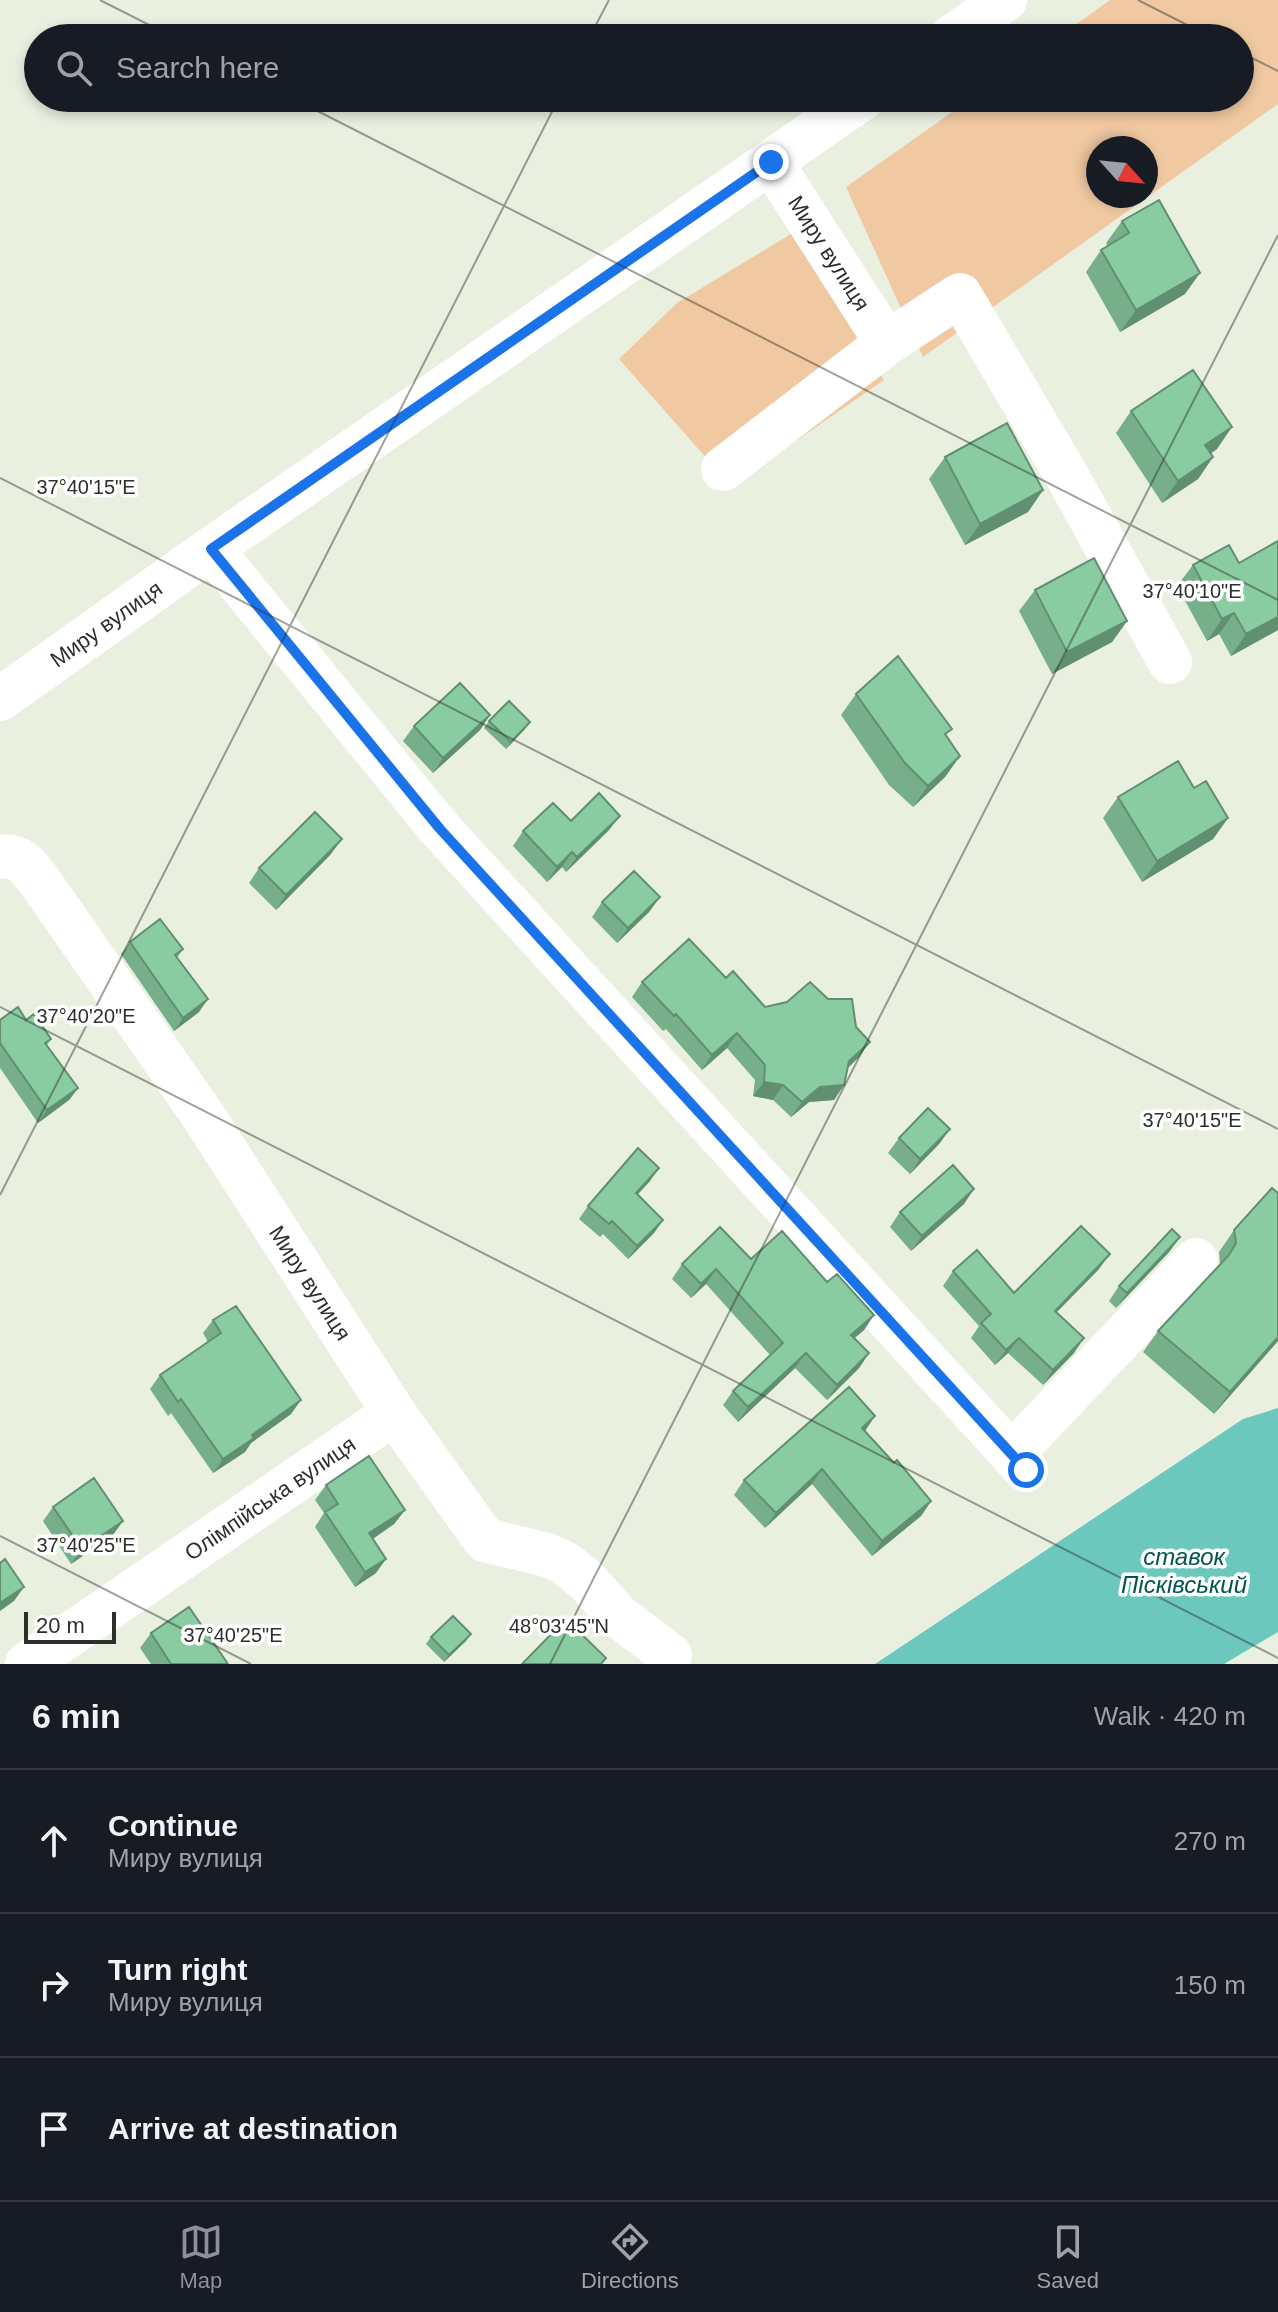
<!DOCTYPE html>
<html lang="en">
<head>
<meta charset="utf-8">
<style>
	:root { --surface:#171b24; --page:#242831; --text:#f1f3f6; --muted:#9ea1a6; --line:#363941; --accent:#8c9099 }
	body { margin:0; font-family:Arial,sans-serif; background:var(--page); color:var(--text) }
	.compass { position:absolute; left:1086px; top:136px; width:72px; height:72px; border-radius:50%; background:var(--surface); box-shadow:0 4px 12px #0003; rotate:117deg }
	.scale { position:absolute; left:24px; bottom:20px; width:92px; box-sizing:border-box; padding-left:8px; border:4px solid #2d302a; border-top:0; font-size:22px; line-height:28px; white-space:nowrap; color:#2d302a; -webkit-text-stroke:6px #fff; paint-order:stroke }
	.stop { position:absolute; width:24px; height:24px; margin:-18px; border:6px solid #1a73e8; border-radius:50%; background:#fff }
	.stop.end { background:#1a73e8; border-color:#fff; box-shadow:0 2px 8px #0008 }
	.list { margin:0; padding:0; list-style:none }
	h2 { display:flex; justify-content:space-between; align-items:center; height:104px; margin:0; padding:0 32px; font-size:34px }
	h2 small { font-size:26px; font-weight:400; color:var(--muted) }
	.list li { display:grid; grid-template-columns:52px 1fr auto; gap:24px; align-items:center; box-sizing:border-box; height:144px; padding:0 32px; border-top:2px solid var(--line) }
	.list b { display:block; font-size:30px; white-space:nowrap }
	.list p { margin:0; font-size:26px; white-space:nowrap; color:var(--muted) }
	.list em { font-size:26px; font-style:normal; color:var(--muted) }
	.icon { flex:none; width:44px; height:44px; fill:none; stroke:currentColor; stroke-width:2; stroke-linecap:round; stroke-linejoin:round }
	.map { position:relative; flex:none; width:1278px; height:1664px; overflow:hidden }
	.search { position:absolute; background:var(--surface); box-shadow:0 4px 12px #0003; left:24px; right:24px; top:24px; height:88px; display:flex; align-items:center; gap:20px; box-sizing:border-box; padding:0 28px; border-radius:44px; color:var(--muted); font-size:30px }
	.sheet { height:536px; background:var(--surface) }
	nav { display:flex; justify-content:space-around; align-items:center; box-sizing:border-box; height:112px; border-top:2px solid var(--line); background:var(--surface); font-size:22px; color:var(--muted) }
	nav a { display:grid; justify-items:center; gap:4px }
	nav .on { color:var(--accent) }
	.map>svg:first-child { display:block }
	.green { fill:#f0c9a2; fill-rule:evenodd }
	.water { fill:#6cc8bd }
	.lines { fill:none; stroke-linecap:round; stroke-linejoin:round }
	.minor { stroke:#fff; stroke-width:44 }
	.major { stroke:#fff; stroke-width:44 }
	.wall { fill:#77af8b }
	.shaded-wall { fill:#618f71 }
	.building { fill:#8acca2; stroke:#618f71; stroke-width:2 }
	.route { stroke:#1a73e8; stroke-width:10 }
	.ticks { fill:none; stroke:#2d302a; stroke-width:2; stroke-opacity:0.45 }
	.labels { text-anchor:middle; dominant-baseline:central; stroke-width:7; stroke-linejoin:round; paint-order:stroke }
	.street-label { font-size:22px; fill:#2d302a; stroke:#fff }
	.water-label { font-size:24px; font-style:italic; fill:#00554e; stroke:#fff }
	.ticks-label { font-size:20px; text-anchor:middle; fill:#2d302a; stroke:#fff; stroke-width:7; stroke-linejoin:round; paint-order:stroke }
</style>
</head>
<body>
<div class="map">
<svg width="1278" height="1664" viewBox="0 0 1278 1664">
	<rect width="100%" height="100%" fill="#e9f0e0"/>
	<path class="green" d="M1110 0H1278V104L923 357 846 187 972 98H1240V38H1057ZM1098 148H1146V196H1098Z
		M791 234 884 380 731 486 619 359 677 303Z"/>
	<path class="water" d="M1278 1408V1632L1224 1664H875L1243 1419Z"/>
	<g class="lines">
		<g class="minor">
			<path id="s1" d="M771 162 887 343"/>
			<path d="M723 469 887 343 960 295 1067 476 1170 662"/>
			<path d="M211 549 440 829 1026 1470"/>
			<path id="s2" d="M0 857C18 853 28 866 38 879L202 1114 394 1413 485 1540 547 1555 565 1563 588 1582 617 1615 670 1655"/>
			<path d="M1012 1454 1196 1260"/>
			<path id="s3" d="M27 1664 394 1413"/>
		</g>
		<g class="major">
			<path d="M950 38 1005 0"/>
			<path id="s4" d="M0 699 211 549 863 98"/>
		</g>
	</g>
	<path class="wall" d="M1122 221 1185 294 1120 332 1086 272 1101 250 1108 246 1106 243Z
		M1131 411 1217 449 1210 454 1213 457 1198 479 1162 503 1116 433Z
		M945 457 1043 490 1028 512 965 545 929 479Z
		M1239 563 1278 630 1231 656 1219 634 1207 641 1177 586 1193 565Z
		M1035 590 1127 621 1112 642 1052 674 1019 611Z
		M856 694 947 736 960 756 945 777 913 807 889 785 841 715Z
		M490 715 480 730 433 773 403 741 414 726Z
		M489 721 525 729 506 749 484 728Z
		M1194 788 1228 818 1213 839 1142 882 1103 818 1118 797Z
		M609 830 566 872 562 867 547 882 513 846 523 831Z
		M331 854 276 910 249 883 259 868Z
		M660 897 649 912 617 943 592 917 602 902Z
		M130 942 183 949 177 958 199 1012 174 1031 121 954Z
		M726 978 765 1007 859 1057 848 1068 844 1085 834 1100 809 1102 791 1117 773 1100 753 1096 755 1080 727 1048 702 1070 666 1029 663 1031 632 997 642 982Z
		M0 1020H26L51 1039 47 1045 78 1088 69 1100 38 1123 0 1068Z
		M950 1129 939 1144 910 1174 888 1153 899 1138Z
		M650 1181 638 1194 663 1220 654 1233 628 1259 603 1234 600 1237 579 1219 588 1206Z
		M964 1204 911 1251 890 1227 900 1212Z
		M1234 1230 1278 1341 1214 1414 1143 1352 1158 1331 1220 1265 1219 1252Z
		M1170 1251 1116 1308 1109 1301 1119 1286Z
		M751 1259 827 1282 874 1315 864 1330 854 1338 869 1353 859 1368 827 1400 795 1368 738 1422 723 1405 733 1391 770 1355 706 1284 691 1298 672 1279 682 1264Z
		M1099 1269 1057 1312 1074 1353 1043 1385 1008 1353 995 1365 971 1338 979 1326 943 1286 953 1271 1014 1293Z
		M213 1320 291 1414 251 1443 245 1452 213 1473 171 1413 168 1416 150 1389 160 1375 208 1342 203 1333Z
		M864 1431 931 1501 921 1516 872 1556 812 1484 765 1528 734 1495 744 1480Z
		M326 1485 405 1510 394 1524 373 1539 376 1573 355 1587 315 1527 324 1513 315 1500Z
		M53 1507 123 1521 112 1536 71 1564 43 1521Z
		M151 1633 228 1664H151L140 1648Z
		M431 1637 466 1641 444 1662 426 1644Z"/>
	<path class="shaded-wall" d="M1200 273 1185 294 1120 332 1136 310Z
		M1232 427 1217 449 1190 467 1205 445Z
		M1213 457 1198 479 1162 503 1178 481Z
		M1043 490 1028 512 965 545 980 524Z
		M1234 613 1219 634 1207 641 1222 619Z
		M1278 617V630L1231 656 1246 634Z
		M1127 621 1112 642 1052 674 1067 652Z
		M490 715 480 730 433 773 443 758Z
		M530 722 525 729 506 749 511 742Z
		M960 756 945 777 913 807 928 786Z
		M620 816 609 830 566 872 577 857Z
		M1228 818 1213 839 1142 882 1157 861Z
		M342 839 331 854 276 910 286 895Z
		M572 852 562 867 547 882 557 867Z
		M660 897 649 912 617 943 628 928Z
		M208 999 199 1012 174 1031 183 1018Z
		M737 1033 727 1048 702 1070 712 1055Z
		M870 1042 859 1057 839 1076 849 1061Z
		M764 1082 783 1085 773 1100 753 1096Z
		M844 1085 834 1100 809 1102 791 1117 802 1102 820 1087Z
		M78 1088 69 1100 38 1123 47 1110Z
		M950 1129 939 1144 910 1174 920 1159Z
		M659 1168 650 1181 627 1206 636 1193Z
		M974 1189 964 1204 911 1251 922 1236Z
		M663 1220 654 1233 628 1259 637 1246Z
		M1180 1237 1170 1251 1116 1308 1127 1293Z
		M1110 1254 1099 1269 1044 1325 1055 1311Z
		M716 1269 706 1284 691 1298 701 1284Z
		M874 1315 864 1330 841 1350 851 1335Z
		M1278 1337V1341L1214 1414 1230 1392Z
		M1019 1338 1008 1353 995 1365 1006 1350Z
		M1084 1338 1074 1353 1043 1385 1053 1370Z
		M806 1353 795 1368 738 1422 748 1407Z
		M869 1353 859 1368 827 1400 837 1385Z
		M301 1400 291 1414 251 1443 245 1452 213 1473 223 1459 252 1435Z
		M875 1416 865 1431 862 1428Z
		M822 1469 812 1484 765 1528 776 1513Z
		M931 1501 921 1516 872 1556 882 1541Z
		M405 1510 394 1524 359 1548 369 1533Z
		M123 1521 112 1536 71 1564 82 1549Z
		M386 1559 376 1573 355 1587 365 1572Z
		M24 1587 14 1601 0 1611V1603Z
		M471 1634 466 1641 444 1662 449 1655Z"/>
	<path class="building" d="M1159 200 1200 273 1136 310 1101 250 1129 233 1122 221Z
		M1193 370 1232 427 1205 445 1213 457 1178 481 1131 411Z
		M1007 423 1043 490 980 524 945 457Z
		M1278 541V617L1246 634 1234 613 1222 619 1193 565 1229 545 1239 563Z
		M1094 558 1127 621 1067 652 1035 590Z
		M898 656 952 729 945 734 960 756 928 786 905 763 856 694Z
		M460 683 490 715 443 758 414 726Z
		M509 701 530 722 511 742 489 721Z
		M1178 761 1194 788 1206 781 1228 818 1157 861 1118 797Z
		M599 793 620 816 577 857 572 852 557 867 523 831 553 803 571 821Z
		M315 812 342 839 286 895 259 868Z
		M634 871 660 897 628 928 602 902Z
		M160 919 183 949 175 955 208 999 183 1018 130 942Z
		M689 939 726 978 733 971 765 1007 787 1002 810 982 828 999H852L856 1027 870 1042 849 1061 844 1085 820 1087 802 1102 783 1085 764 1082 765 1065 737 1033 712 1055 676 1014 674 1016 642 982Z
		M18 1007 26 1020 34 1014 51 1039 45 1043 78 1088 47 1110 0 1043V1020Z
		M928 1108 950 1129 920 1159 899 1138Z
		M638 1148 659 1168 636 1193 663 1220 637 1246 612 1221 609 1224 588 1206Z
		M953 1165 974 1189 922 1236 900 1212Z
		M1272 1188 1278 1193V1337L1230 1392 1158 1331 1229 1255 1236 1243 1234 1230Z
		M1081 1226 1110 1254 1055 1311 1084 1338 1053 1370 1019 1338 1006 1350 981 1323 991 1314 953 1271 977 1250 1014 1293Z
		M720 1227 751 1259 782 1231 827 1282 837 1274 874 1315 851 1335 869 1353 837 1385 806 1353 748 1407 733 1391 783 1343 716 1269 701 1284 682 1264Z
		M1172 1229 1180 1237 1127 1293 1119 1286Z
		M236 1306 301 1400 252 1435 254 1438 223 1459 181 1399 178 1402 160 1375 221 1333 213 1320Z
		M849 1387 875 1416 862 1428 894 1463 897 1460 931 1501 882 1541 822 1469 776 1513 744 1480Z
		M369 1456 405 1510 369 1533 386 1559 365 1572 325 1512 338 1504 326 1485Z
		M94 1478 123 1521 82 1549 53 1507Z
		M5 1559 24 1587 0 1603V1563Z
		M189 1607 228 1664H171L151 1633Z
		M453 1616 471 1634 449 1655 431 1637Z
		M566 1619 606 1658 601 1664H522Z"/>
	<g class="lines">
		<path class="route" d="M771 162 211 549 440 829 1026 1470"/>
	</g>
	<path class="ticks" d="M100 0 175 38M1138 0 1213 38M589 38 609 0M1240 52 1278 71M292 98 1278 600M0 478 1278 1129M0 1007 1278 1658M0 1195 559 98M0 1536 251 1664M550 1664 1278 235"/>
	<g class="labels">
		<g class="street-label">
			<text stroke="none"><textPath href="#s1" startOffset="108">Миру вулиця</textPath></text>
			<text stroke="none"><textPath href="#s4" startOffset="130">Миру вулиця</textPath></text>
			<text stroke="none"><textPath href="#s2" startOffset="534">Миру вулиця</textPath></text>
			<text stroke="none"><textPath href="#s3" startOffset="294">Олімпійська вулиця</textPath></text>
		</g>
		<g class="water-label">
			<text x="1184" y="1556">ставок<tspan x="1184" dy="28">Пісківський</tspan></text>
		</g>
	</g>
	<g class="ticks-label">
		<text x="86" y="494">37°40'15"E</text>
		<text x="1192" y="598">37°40'10"E</text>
		<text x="86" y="1023">37°40'20"E</text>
		<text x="1192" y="1127">37°40'15"E</text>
		<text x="86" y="1552">37°40'25"E</text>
		<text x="559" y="1633">48°03'45"N</text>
		<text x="233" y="1642">37°40'25"E</text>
	</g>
</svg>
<svg class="compass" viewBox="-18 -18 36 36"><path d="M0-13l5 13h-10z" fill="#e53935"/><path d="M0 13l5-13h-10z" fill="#9ea1a6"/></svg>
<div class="scale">20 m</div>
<div class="stop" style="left:1026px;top:1470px"></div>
<div class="stop end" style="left:771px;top:162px"></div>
<div class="search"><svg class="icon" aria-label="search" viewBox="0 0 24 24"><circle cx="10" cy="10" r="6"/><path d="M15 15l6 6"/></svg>Search here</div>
</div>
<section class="sheet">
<h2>6 min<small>Walk · 420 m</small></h2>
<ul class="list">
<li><svg class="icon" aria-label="ahead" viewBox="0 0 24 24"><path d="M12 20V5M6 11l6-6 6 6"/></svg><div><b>Continue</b><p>Миру вулиця</p></div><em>270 m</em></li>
<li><svg class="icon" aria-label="right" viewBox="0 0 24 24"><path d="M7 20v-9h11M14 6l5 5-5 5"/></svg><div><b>Turn right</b><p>Миру вулиця</p></div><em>150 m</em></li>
<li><svg class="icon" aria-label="arrive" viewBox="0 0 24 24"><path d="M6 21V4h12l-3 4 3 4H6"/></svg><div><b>Arrive at destination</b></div></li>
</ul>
</section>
<nav>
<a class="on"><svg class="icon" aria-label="map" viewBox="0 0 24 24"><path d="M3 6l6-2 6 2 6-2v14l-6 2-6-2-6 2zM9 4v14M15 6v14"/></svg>Map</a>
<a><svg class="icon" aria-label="directions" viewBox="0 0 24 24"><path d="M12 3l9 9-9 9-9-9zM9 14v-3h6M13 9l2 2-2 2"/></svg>Directions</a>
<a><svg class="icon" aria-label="saved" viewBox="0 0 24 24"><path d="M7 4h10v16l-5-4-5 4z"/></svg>Saved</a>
</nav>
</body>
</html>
